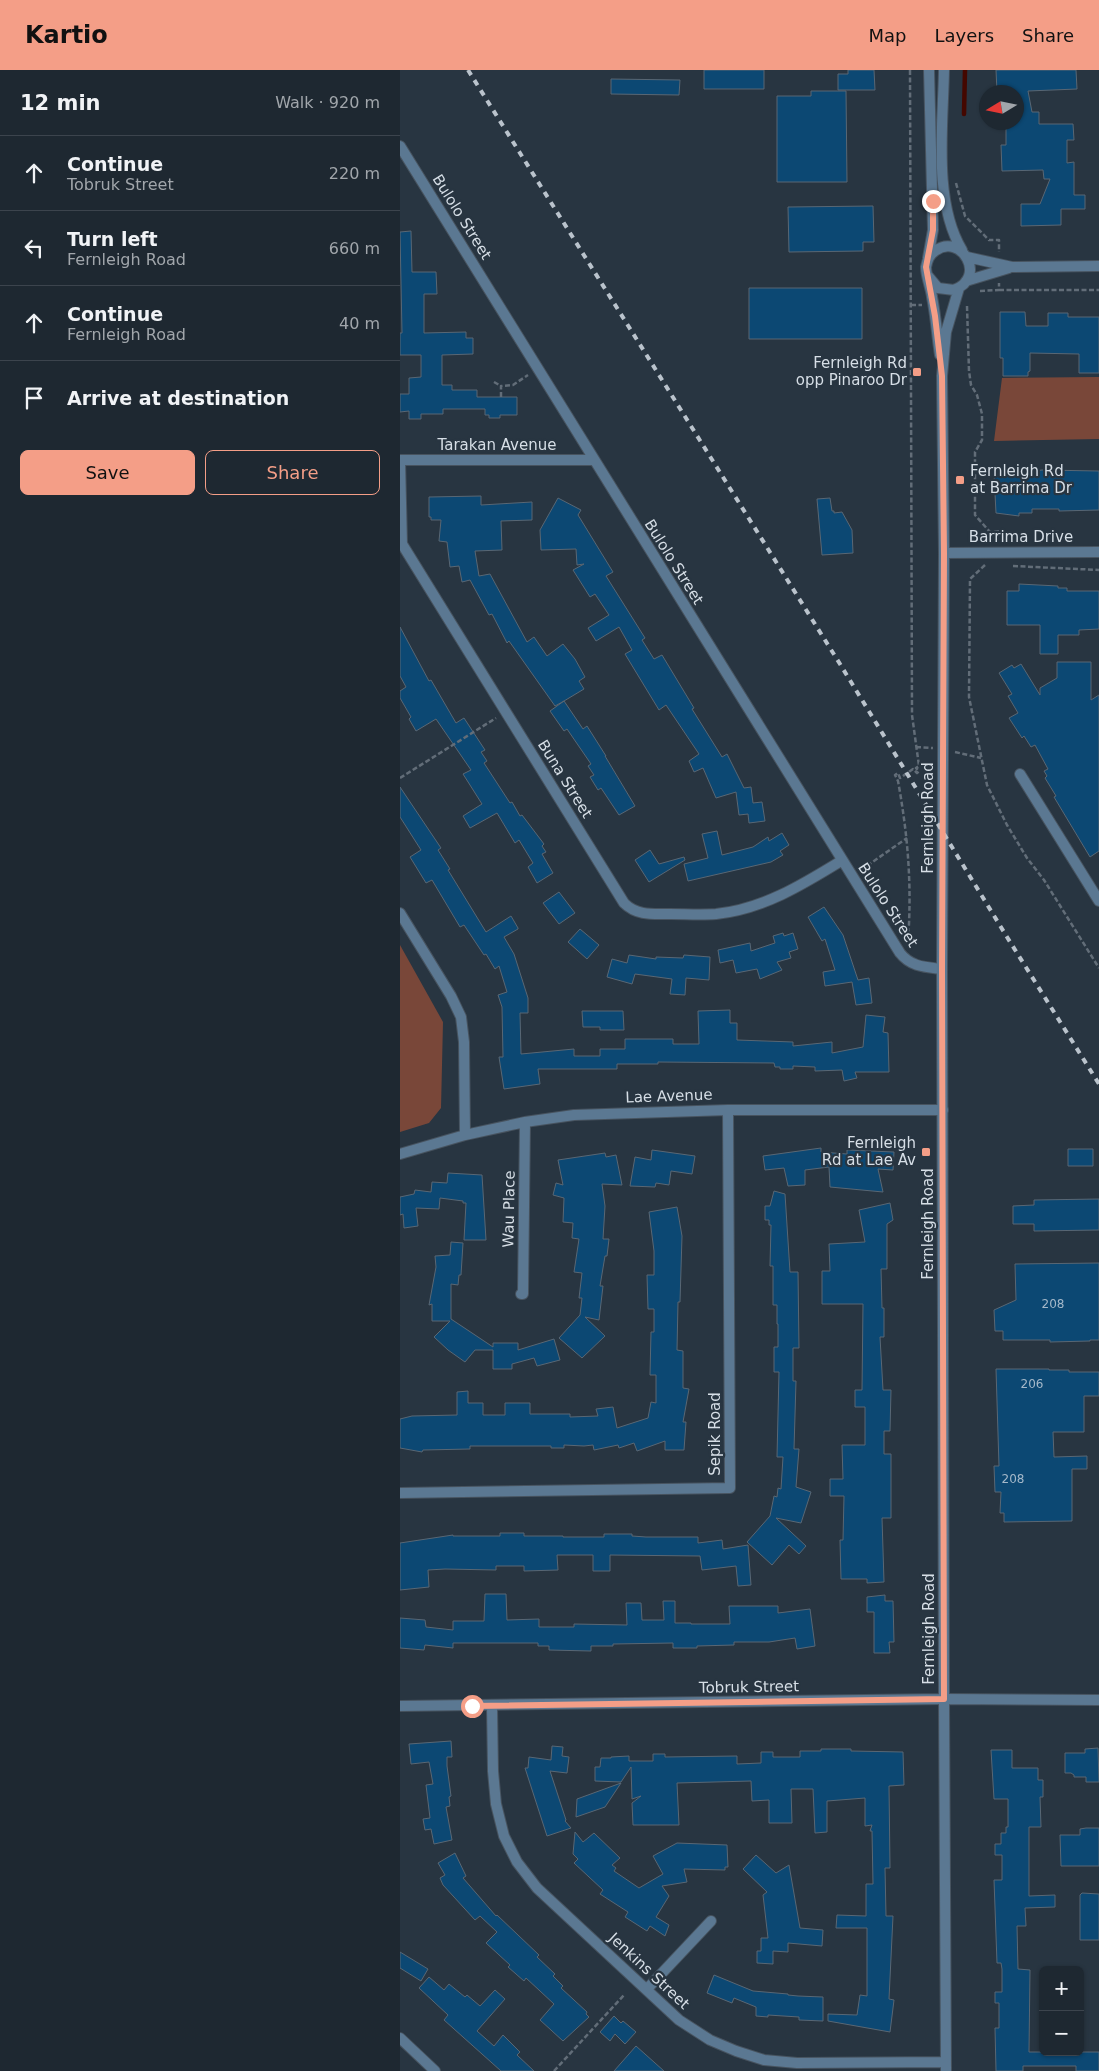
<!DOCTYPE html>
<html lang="en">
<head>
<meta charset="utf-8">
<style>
	:root { --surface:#1e2831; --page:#263039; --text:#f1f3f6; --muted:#a1a6ab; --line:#3c444d; --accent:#f49e87 }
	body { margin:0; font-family:"DejaVu Sans",sans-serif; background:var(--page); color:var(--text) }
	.controls { position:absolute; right:15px; bottom:15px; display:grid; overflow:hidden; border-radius:8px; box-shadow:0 1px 4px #0004 }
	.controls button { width:45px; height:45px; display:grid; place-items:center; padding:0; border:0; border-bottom:1px solid var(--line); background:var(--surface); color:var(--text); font:25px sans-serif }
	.compass { position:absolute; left:579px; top:15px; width:45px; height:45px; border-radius:50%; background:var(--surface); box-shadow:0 1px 4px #0004; rotate:260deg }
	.stop { position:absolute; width:15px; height:15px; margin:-11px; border:4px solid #f49e87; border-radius:50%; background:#fff }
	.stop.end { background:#f49e87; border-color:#fff; box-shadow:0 1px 5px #0008 }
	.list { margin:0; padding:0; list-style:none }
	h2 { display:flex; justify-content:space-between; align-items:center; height:65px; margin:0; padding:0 20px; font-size:21px }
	h2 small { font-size:16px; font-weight:400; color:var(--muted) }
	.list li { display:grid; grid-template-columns:32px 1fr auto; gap:15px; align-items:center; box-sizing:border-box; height:75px; padding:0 20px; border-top:1px solid var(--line) }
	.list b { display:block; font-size:19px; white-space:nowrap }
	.list p { margin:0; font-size:16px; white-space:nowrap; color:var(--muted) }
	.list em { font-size:16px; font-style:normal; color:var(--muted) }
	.actions { display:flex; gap:10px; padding:15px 20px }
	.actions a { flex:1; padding:11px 0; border:1px solid var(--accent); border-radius:8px; text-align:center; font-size:18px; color:var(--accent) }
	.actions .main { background:var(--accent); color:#111 }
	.icon { flex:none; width:28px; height:28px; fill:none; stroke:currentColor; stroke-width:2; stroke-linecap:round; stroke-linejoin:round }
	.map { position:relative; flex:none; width:699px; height:2001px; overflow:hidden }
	header { display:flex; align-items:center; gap:30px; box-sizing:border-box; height:70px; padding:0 25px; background:var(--accent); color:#111 }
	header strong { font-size:24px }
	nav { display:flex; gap:28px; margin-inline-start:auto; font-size:18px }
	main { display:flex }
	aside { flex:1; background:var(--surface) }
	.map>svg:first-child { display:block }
	.green { fill:#794739 }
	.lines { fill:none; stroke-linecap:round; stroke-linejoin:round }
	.stream { stroke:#440700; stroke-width:4.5 }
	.building { fill:#0c4873; stroke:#596774 }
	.minor-casing { stroke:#47535f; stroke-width:12 }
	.tertiary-casing { stroke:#47535f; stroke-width:12 }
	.path { stroke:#626d78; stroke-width:2.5; stroke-dasharray:5 2.5; stroke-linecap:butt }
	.minor { stroke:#5b7892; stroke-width:10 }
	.tertiary { stroke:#5b7892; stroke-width:10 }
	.rail { stroke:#bac3cc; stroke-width:4; stroke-dasharray:6 6; stroke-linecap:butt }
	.route { stroke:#f49e87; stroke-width:6 }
	.poi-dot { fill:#f49e87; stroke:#283541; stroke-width:2 }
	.labels { text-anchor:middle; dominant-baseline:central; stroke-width:4.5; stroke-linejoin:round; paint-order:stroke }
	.number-label { font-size:12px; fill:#a4b8c9 }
	.street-label { font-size:15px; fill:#d6dee6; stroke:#283541 }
	.poi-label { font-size:15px; fill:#d6dee6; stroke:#283541; text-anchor:end }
</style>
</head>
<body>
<header>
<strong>Kartio</strong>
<nav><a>Map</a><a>Layers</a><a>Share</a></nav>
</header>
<main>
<aside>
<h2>12 min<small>Walk · 920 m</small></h2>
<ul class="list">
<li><svg class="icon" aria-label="ahead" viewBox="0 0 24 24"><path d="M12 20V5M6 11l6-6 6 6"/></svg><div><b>Continue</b><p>Tobruk Street</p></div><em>220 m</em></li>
<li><svg class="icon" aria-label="left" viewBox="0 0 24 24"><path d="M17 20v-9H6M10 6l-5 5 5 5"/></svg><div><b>Turn left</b><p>Fernleigh Road</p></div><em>660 m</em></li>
<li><svg class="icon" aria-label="ahead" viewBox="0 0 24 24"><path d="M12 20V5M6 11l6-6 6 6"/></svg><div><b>Continue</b><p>Fernleigh Road</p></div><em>40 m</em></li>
<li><svg class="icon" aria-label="arrive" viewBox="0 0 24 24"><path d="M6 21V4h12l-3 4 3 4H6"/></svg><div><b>Arrive at destination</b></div></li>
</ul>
<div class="actions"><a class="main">Save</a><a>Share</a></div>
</aside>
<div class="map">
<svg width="699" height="2001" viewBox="0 0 699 2001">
	<rect width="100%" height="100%" fill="#283541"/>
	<path class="green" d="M699 307V369L594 371 602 308Z
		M0 875 43 952 41 1038 29 1053 0 1062Z"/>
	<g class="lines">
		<path class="stream" d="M564 44 565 0"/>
	</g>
	<path class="building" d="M304 0H364V19H304Z
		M448 0H474L475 20H438V4H448Z
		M596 0H676L677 19 628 21 632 42H639V54H673L674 70H667V93L674 92V125H685V139H661V155L621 156V134H640L650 109H644L643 100 602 101 601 75H606V52H616V22H597Z
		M211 9 280 10 279 25 211 24Z
		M411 21H446L447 112H377V26H411Z
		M473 136 474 172H463V181L389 182 388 137Z
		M11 161 12 202H36L37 224H24V263L66 262V268H73V284L42 285V315H52V320H77V327H117V345H100V348H89V345H85V339H43V344H21V349H9V341L0 342V324H9V308L21 307V285H0V263H2L0 162Z
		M349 218H462V269H349Z
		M600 242H625L626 256H648V243H668V247H699V303H679V284L630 283V301L628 302V306H603V288H600Z
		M642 400 699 401V440L659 441V439H632V443H619V446L596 443 594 404H633V401Z
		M81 426V435L132 432V450L101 451 102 480 75 481 79 506 90 504 127 572 134 567 147 586 163 574 175 589 185 607 179 611 184 619 164 631 183 659 187 656 206 686H205L235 736 219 745 201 718 198 720 190 707 194 705 188 696 191 694 167 659 164 661 150 641 164 631 155 636 109 571 107 573 92 544 89 545 70 510 62 512 59 496 50 497 47 472 39 471 41 450H31V447H29V427Z
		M158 428 181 440 178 445 213 502 206 506 245 568 242 570 254 589 262 585 294 638 292 639 322 687 327 684 344 718 351 717 353 733 362 732 365 751 349 753 348 744 339 745 336 722 316 728 303 698 294 702 289 691 299 684 266 635 259 640 225 584 232 580 219 557 196 571 188 558 209 545 195 524 190 527 173 500 184 494 177 495 176 479 141 480 140 460Z
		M430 428 432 441H434V443L442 442 452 460 453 483 422 485 417 429Z
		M619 514 658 516V518H667V521H699V559L679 560V565H658V584H640V555H607V521H619Z
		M0 557 29 611 31 610 56 653 64 648 85 680 81 682 87 691 84 693 110 733 112 732 120 746 122 745 144 774 142 776 146 782 142 784 153 803 137 813 128 797 133 793 119 770 115 773 97 743 70 758 63 746 82 734 63 704 71 700 36 649 16 661 9 649 11 647 0 628V621L6 617 0 606Z
		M657 592H691V630L699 625V781L690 787 654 727 656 726 645 708 647 706 644 701 648 699 635 675 631 677 624 666 622 668 609 648 618 643 608 626 612 624 599 603 612 595 614 598 621 594 640 625V618L657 608Z
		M0 717 41 778 38 780 50 799 48 800 86 862 111 846 118 858V859L104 867 114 884 128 928V943H120L121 984 174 979V986H200V979H225V969H273V974H299L298 941 330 940V953H337V970L393 972V976L432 972V983L463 977 466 945 485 947 483 962 488 963 489 1002H455L457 1008 444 1011 442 1000 415 1001V997L393 996V999H380V997H375L374 993 258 992V994H217V999H138L140 1014 104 1019 99 987H103L102 937 98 925 107 922 99 896 95 899 86 884 84 885 64 855 60 857 32 810 26 813 10 787 21 780 0 747Z
		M317 761 322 785 353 777 368 767 369 771 382 763 389 775 380 781 383 785 371 792 288 811 284 794 308 788 302 764Z
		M250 780 259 794 284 787 285 790 249 812 235 790Z
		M159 822 175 843 159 854 143 833Z
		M424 837 443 865 458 910 469 908 472 933 456 935 452 912 425 916 423 902 435 900 425 869 422 871 408 847Z
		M180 859 199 875 187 889 168 872Z
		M383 863 384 866 393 863 398 879 389 882 391 888 377 892 382 900 360 909 357 899 336 903 333 890 320 893 318 880 350 873 351 881 375 873 373 866Z
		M229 885 256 889V887L283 888 284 885 310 887 309 910 286 908 285 925 270 924 272 909 235 904 232 914 207 907 212 889 227 893Z
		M182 941H223L224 960H200V957H183Z
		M421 1078V1082L447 1084V1080L494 1082 493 1100 478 1099 483 1122 430 1117 429 1097 405 1100V1115L388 1116 384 1098 365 1100 363 1086Z
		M668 1079H693V1096H668Z
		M252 1080 295 1086 292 1104 271 1101 269 1115 256 1113 255 1117 230 1116 235 1087 251 1090Z
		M205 1083 206 1087 216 1085 222 1115 202 1114 205 1136 203 1169H209L207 1186H205L200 1216H203L199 1250 185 1247 205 1266 182 1288 159 1268 180 1245 182 1228H179L182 1203 174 1202 179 1169 172 1168 173 1153 163 1152 164 1128 153 1125 156 1113 163 1115 158 1090Z
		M48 1103 82 1105 86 1170H64L66 1133H63V1131L40 1128 39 1139 16 1138 18 1156 4 1158 3 1144 0 1145V1127L14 1124 15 1120 31 1122 32 1112 47 1113Z
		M374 1121 385 1124 390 1202H398L399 1278H393V1311H396L394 1379H399L396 1417 411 1422 401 1453 376 1448 406 1476 399 1484 389 1475 372 1495 347 1472 370 1446 374 1426 377 1427 378 1418 381 1419 383 1387H377L379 1302H374V1277H378V1254H377V1235H373V1196H370L371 1155H369V1150H365V1136H370Z
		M699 1129V1160L634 1161V1154H613V1136L634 1135V1130Z
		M490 1133 493 1150 487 1154V1199H481L482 1238H484V1267H480L483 1320H491L490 1361H484V1384H491V1448H482L484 1512 467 1513V1509H441L440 1470H443L444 1426H430V1409H443L442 1375H465V1337H455V1320H462L463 1234H422V1201H430L429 1174 465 1172 459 1140Z
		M277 1137 282 1166 280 1232H278L277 1280 283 1281V1318L289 1319 283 1352H286L284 1380H265V1371L237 1381 234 1373 219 1378 218 1375 194 1380 193 1375 184 1376 164 1375V1378H151V1376H70V1379L23 1380 22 1382 0 1378V1349L12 1346 57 1345V1322L68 1321V1333H83V1345H105V1333H130V1344H170V1347L198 1346 196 1339 213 1337 217 1358 248 1348 251 1332 256 1333V1305H250L251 1262H254V1239H248L247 1205H254V1181L249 1142Z
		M51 1172 63 1173 61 1205H59L58 1215 51 1214V1249L93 1277V1273H118V1280L154 1269 160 1290 137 1296 134 1288 112 1294V1299H93V1280H75L65 1292 48 1280 34 1267 50 1251H32V1234L29 1235 36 1197 35 1186 50 1185Z
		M699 1193V1270H690V1271L650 1272V1270H603V1261H595L594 1240 616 1230 615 1194Z
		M596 1299H649V1300H669V1302H699V1326H684V1362H653L654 1387 687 1386V1399H672V1451L604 1452V1443H600L601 1422H595L594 1396H599Z
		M100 1463H124V1466H163V1467H204V1464H232V1466L246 1467H298V1473L322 1470 323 1479 348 1475 351 1515 338 1516 336 1496 302 1500 300 1486 210 1485V1501H193V1485H157L158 1500 124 1501V1496H96V1500L45 1499 28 1500 29 1517 0 1520V1473L53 1465V1466H100Z
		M85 1524H106L107 1550 139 1549V1557H174V1554L227 1555 226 1533H241L242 1550H264L263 1531H275V1553H291V1554H330L329 1536H378V1543L410 1539 415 1576 397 1579 395 1568 369 1572H334V1575L297 1576V1578H273V1573L213 1574V1576H191V1581L149 1580V1576H138V1573H53V1578L25 1575 24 1580 0 1578V1548L25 1550 26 1557 53 1560V1551H84Z
		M485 1525V1531H493L494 1572H489L490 1583H474V1542H467V1527Z
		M51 1671 52 1687H47V1696L51 1726 49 1727 50 1736 46 1737 52 1770 34 1774 31 1759 25 1760 23 1749 30 1748 26 1715 33 1714 29 1692 11 1694 9 1674Z
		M152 1676 163 1677 162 1686 169 1687 167 1703 150 1701 166 1750 165 1751 171 1758 147 1766 125 1698H128L129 1687 151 1690Z
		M698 1678 699 1712H686V1707H674V1705L671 1703H665V1683H685V1679Z
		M421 1679H451V1681L503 1682 504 1715 489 1716 490 1798H485L486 1846H493L489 1929 494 1930 490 1962 428 1951V1944L457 1945 460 1925 467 1926V1858H436L437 1845 466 1846V1814H473L472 1761H470L472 1755 465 1756V1728L427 1731V1762L415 1763 413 1719H391L392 1753H369V1730L352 1731 351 1711 277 1713 279 1755H233L232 1733 241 1726 232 1729 231 1697 221 1712 195 1711V1697H200L201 1688H211V1687L229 1686V1691H253V1684H265V1687L337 1686V1694L361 1693V1682H373V1687H400V1681H421Z
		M591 1680H612V1698H638V1710H643V1727H640L641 1757H629V1826L655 1825V1837L625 1838 626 1856H617L618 1899 630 1900 629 1982H699V2001H676V1996H623V2001H596L595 1958H599V1933H595V1922H602V1899L601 1893H597L594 1810H602V1785H595V1774H601V1763H606V1757H608V1729H594Z
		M221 1713 205 1737 176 1747 177 1729Z
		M686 1758H699V1796H661L660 1765H680V1759Z
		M175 1762 183 1772 194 1763 220 1788 212 1795 216 1798 214 1801 239 1818 263 1804 253 1786 277 1773 327 1775 328 1797H325V1800L284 1799 287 1812 262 1816 269 1826 256 1847 269 1855 265 1866 250 1856 247 1861 225 1847 228 1842 200 1824 203 1820 174 1793 178 1789 173 1784Z
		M55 1783 66 1806 63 1808 96 1846 97 1845 139 1885 137 1887 155 1904 153 1906 163 1916 161 1918 187 1942 186 1944 189 1947 163 1971 140 1950 154 1934 126 1908 124 1911 108 1897 110 1895 86 1873 97 1862 80 1846 75 1850 43 1815 40 1808 45 1805 38 1793Z
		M356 1785 376 1803 389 1795 400 1858 423 1860 422 1876 388 1873V1882L373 1881V1894L357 1893V1881H361V1868H368L363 1825 367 1822 343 1799Z
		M682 1823 699 1824V1870H680V1825Z
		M0 1882 28 1899 21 1911 0 1898Z
		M314 1905 353 1921 388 1924V1925L398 1926 423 1927V1951L399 1950V1947L368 1945V1947L356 1946V1937L334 1928 332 1933 307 1923Z
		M29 1907 44 1920 49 1914 65 1927 67 1925 80 1936 95 1920 105 1929 77 1961 94 1976 103 1965 120 1982 117 1985 134 2001H101L44 1950 48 1945 19 1918Z
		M214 1946 221 1953 223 1951 236 1962 225 1974 215 1964 210 1971 200 1962Z
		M236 1976 264 2001H214Z"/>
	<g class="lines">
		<g class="minor-casing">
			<path id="minor" d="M0 76 500 883C511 897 525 897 542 899
				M0 390 2 474 224 833C237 846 253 844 270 844 285 844 301 845 316 844 363 839 402 815 441 791
				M0 390H193
				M544 483 699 482
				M620 704 699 831
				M0 843 51 926 61 947 64 972 65 1065
				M0 1084 65 1065 125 1052 174 1045 328 1040H543
				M121 1224H123L125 1052
				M0 1423 330 1418 328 1040
				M92 1636 93 1701 96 1734 104 1766 117 1792 137 1818 279 1950 310 1970 336 1981 364 1990 397 1993 546 1992
				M247 1919 311 1851
				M0 1968 35 2001
				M546 2001 544 1629 699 1630"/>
		</g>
		<g class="tertiary-casing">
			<path id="tertiary" d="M544 0C543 56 533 132 562 180
				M567 187 612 197 699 196
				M528 188 533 160 529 0
				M528 206 538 218 554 220C588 207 561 162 535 181 530 184 527 191 526 197 526 207 531 218 532 227 536 247 537 266 540 285
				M566 211 609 198
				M0 1636 544 1629 542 899 544 483 542 306 546 262 559 218"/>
		</g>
		<path class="path" d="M556 113 565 146 589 170H599V182
			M599 220H699
			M580 221 599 220V213
			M511 235H522
			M567 236 569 301 571 315 577 325 582 344V370L575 382V445L590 462 603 461 604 472
			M94 312 101 316
			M101 327V316L113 315 128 305
			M585 495 570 509 569 627 587 715 607 755 627 788 644 810 699 898
			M613 496 699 500
			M516 677 533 678
			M555 682 581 688
			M0 708 96 648
			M461 800 507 768
			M508 871C512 815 508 766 498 711L495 705 498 703 500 708 513 699 517 703 519 701 516 698 519 696 512 645 510 0
			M154 2001 224 1925"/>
		<use href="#minor" class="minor"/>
		<use href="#tertiary" class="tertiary"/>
		<path class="rail" d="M68 0 440 594 607 867 699 1014"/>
	</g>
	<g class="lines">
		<path class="route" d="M72 1636 544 1629 542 899 544 483 542 306 535 246 526 197 533 160V131"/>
	</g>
	<g class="poi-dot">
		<rect x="512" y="297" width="10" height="10" rx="2.5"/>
		<rect x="555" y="405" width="10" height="10" rx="2.5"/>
		<rect x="521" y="1077" width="10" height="10" rx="2.5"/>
	</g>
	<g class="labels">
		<g class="number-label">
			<text x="653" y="1234">208</text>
			<text x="632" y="1314">206</text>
			<text x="613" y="1409">208</text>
		</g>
		<g class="street-label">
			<text transform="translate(62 147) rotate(58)">Bulolo Street</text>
			<text x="97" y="375">Tarakan Avenue</text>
			<text x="621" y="467">Barrima Drive</text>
			<text transform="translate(274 492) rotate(58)">Bulolo Street</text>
			<text transform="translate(165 709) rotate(58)">Buna Street</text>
			<text transform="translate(528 748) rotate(-90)">Fernleigh Road</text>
			<text transform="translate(488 835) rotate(57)">Bulolo Street</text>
			<text transform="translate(269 1026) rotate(-2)">Lae Avenue</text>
			<text transform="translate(109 1139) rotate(-89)">Wau Place</text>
			<text transform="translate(528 1154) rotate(-90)">Fernleigh Road</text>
			<text transform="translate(315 1364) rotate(-90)">Sepik Road</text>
			<text transform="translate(529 1559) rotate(-90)">Fernleigh Road</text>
			<text transform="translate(349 1617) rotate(-1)">Tobruk Street</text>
			<text transform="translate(249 1901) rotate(43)">Jenkins Street</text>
		</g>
		<g class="poi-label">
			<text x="507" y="293">Fernleigh Rd<tspan x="507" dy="17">opp Pinaroo Dr</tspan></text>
			<text x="570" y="401" text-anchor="start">Fernleigh Rd<tspan x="570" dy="17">at Barrima Dr</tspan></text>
			<text x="516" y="1073">Fernleigh<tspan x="516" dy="17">Rd at Lae Av</tspan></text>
		</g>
	</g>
</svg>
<div class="controls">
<button>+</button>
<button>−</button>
</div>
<svg class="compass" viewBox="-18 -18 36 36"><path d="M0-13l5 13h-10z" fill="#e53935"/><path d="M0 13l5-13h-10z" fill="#a1a6ab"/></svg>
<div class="stop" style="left:72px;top:1636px"></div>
<div class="stop end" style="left:533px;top:131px"></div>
</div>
</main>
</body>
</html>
